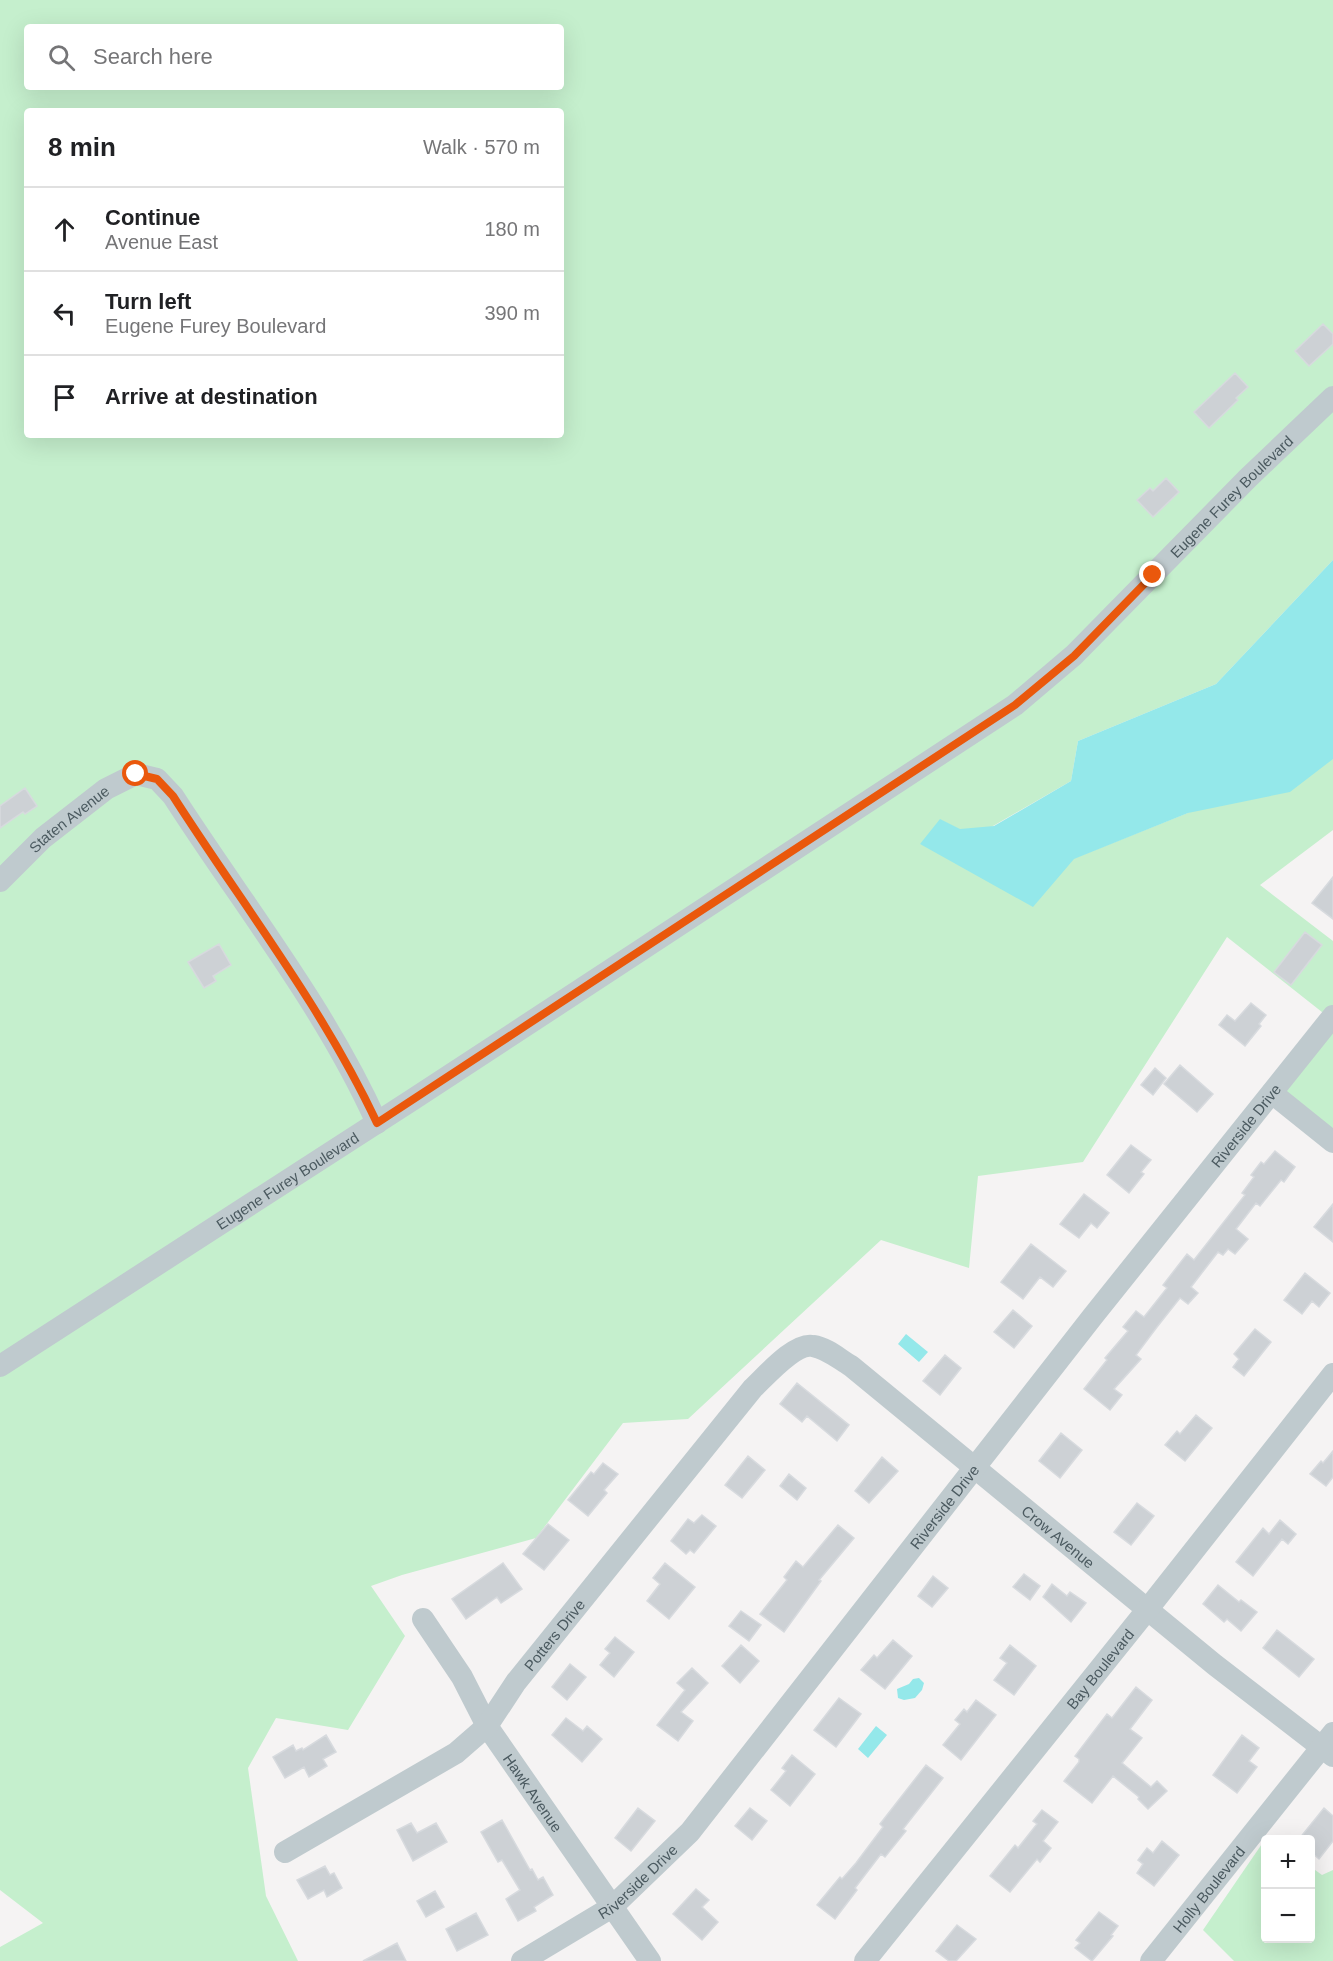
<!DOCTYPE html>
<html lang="en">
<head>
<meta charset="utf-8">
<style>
	:root { --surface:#fff; --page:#f6f6f6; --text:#202124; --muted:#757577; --line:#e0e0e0 }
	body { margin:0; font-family:Arial,sans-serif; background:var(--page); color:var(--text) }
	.controls { position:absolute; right:18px; bottom:18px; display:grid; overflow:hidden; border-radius:6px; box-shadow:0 6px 24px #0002 }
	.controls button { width:54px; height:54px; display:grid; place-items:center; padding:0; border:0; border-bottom:2px solid var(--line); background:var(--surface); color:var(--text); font:30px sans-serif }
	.stop { position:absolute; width:18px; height:18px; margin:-14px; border:4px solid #ea580c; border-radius:50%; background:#fff }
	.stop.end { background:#ea580c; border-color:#fff; box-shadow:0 2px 6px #0008 }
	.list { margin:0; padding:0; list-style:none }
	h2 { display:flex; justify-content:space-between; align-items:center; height:78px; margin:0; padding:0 24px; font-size:26px }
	h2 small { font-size:20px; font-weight:400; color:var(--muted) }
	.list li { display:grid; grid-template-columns:39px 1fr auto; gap:18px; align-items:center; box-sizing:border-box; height:84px; padding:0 24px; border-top:2px solid var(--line) }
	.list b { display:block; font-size:22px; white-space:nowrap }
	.list p { margin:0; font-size:20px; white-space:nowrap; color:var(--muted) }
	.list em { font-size:20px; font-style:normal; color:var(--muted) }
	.icon { flex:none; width:33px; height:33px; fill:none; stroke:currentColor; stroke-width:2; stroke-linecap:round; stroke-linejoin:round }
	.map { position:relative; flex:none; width:1333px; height:1961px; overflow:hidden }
	.search { position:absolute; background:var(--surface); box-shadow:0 6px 24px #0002; left:24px; top:24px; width:540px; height:66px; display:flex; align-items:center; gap:15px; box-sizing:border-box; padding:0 21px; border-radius:6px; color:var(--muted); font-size:22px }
	.panel { position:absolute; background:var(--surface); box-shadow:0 6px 24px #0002; left:24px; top:108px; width:540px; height:330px; border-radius:6px }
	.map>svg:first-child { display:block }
	.green { fill:#c5efcd; fill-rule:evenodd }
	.water { fill:#94e8ea }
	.building { fill:#cdd1d5; stroke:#d7dade; stroke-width:1.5 }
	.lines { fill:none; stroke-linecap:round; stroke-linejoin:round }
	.minor { stroke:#bfcace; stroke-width:22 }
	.route { stroke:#ea580c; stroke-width:8 }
	.labels { text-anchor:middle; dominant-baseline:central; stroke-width:6; stroke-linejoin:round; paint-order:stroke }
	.street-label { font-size:15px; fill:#4b5a60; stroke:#fff }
</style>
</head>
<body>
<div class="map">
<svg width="1333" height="1961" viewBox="0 0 1333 1961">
	<rect width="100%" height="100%" fill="#f5f3f3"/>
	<path class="green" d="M0 0H1333V560L1216 684 1078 741 1071 781 974 837 920 844 1075 858 1333 755V830L1260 885 1333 941V1149L1267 1091 1327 1016 1227 937 1083 1162 978 1176 969 1268 881 1240 688 1419 623 1423 536 1538 402 1575 371 1586 405 1636 348 1730 276 1718 248 1768 266 1896 298 1961H0V1947L43 1923 0 1890ZM27 27H561V87H27ZM27 111H561V435H27Z
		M1266 1838 1269 1839 1266 1840V1938H1310L1311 1867 1322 1875 1333 1870V1961H1234L1203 1930Z"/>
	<path class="water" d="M1333 560V759L1290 792 1188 813 1074 859 1033 907 920 844 940 819 960 829 994 826 1071 781 1078 741 1216 684Z
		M906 1334 928 1352 919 1362 898 1344Z
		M919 1678 924 1683 922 1690 915 1698 904 1700 898 1698 897 1689 909 1684 913 1679Z
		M876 1726 887 1735 868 1758 858 1749Z"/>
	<path class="building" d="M1323 324 1333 334V344L1309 366 1295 351Z
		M1235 373 1248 387 1236 398 1238 400 1209 428 1194 412Z
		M1166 478 1179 492 1153 517 1137 500 1150 488 1153 491Z
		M25 788 37 806 25 814 23 812 0 828V806Z
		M1333 877V919L1312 903Z
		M1305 932 1322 945 1291 985 1274 972Z
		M219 944 231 965 213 976 216 981 204 988 188 962Z
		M1251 1003 1266 1015 1259 1024 1261 1026 1245 1046 1219 1025 1227 1015 1235 1021Z
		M1180 1065 1213 1094 1197 1112 1164 1084Z
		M1155 1068 1166 1078 1153 1095 1141 1085Z
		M1131 1145 1151 1160 1141 1172 1144 1174 1129 1193 1107 1175Z
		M1275 1151 1295 1167 1284 1182 1281 1180 1260 1206 1256 1203 1236 1229 1248 1239 1235 1254 1228 1249 1223 1255 1218 1252 1191 1287 1198 1293 1188 1304 1180 1298 1157 1327 1136 1355 1141 1359 1114 1389 1122 1395 1110 1410 1084 1389 1107 1360 1105 1358 1128 1331 1123 1327 1136 1311 1144 1317 1167 1288 1163 1285 1187 1254 1194 1260 1245 1195 1242 1193 1254 1177 1251 1175 1261 1162 1264 1164Z
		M1084 1194 1109 1213 1097 1228 1091 1223 1079 1238 1060 1224Z
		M1333 1204V1242L1314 1227Z
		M1031 1244 1066 1271 1053 1287 1040 1277 1023 1299 1001 1282Z
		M1305 1273 1330 1293 1319 1307 1312 1301 1302 1314 1284 1300Z
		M1013 1310 1032 1326 1014 1348 994 1332Z
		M1255 1329 1271 1342 1244 1376 1233 1367 1239 1359 1234 1354Z
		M945 1355 961 1368 940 1395 923 1381Z
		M797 1383 849 1425 837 1441 807 1416 802 1422 780 1404Z
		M1196 1415 1212 1428 1185 1461 1165 1445 1177 1431 1180 1434Z
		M1061 1433 1082 1450 1060 1478 1039 1461Z
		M1333 1451V1477L1326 1486 1310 1474 1321 1461 1323 1463Z
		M748 1456 765 1470 742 1498 725 1485Z
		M882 1457 898 1471 869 1503 855 1491Z
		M603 1463 618 1474 604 1490 607 1493 588 1516 568 1500 591 1472 594 1474Z
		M789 1474 806 1488 797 1500 780 1486Z
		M1137 1503 1154 1516 1131 1545 1114 1532Z
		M702 1515 716 1526 694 1553 690 1550 686 1554 671 1541 688 1519 694 1523Z
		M1280 1520 1296 1534 1288 1544 1282 1539 1253 1576 1236 1562 1263 1528 1269 1534Z
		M548 1524 569 1540 544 1570 523 1554Z
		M838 1525 854 1538 819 1580 821 1581 784 1632 760 1614 787 1580 784 1577 796 1561 803 1567Z
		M503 1563 522 1589 501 1603 497 1597 466 1619 452 1599Z
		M665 1563 695 1587 669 1619 647 1601 660 1584 653 1578Z
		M1024 1574 1040 1586 1030 1600 1013 1587Z
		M933 1576 948 1588 932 1607 918 1596Z
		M1052 1584 1067 1596 1070 1592 1086 1603 1071 1622 1043 1597Z
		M1218 1585 1239 1602 1241 1600 1257 1612 1241 1631 1227 1619 1224 1622 1203 1604Z
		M741 1611 761 1625 749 1641 729 1626Z
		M1277 1630 1314 1659 1299 1677 1263 1648Z
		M615 1637 634 1652 614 1677 600 1665 610 1653 605 1649Z
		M893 1640 912 1656 885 1689 861 1670 874 1655 877 1658Z
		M741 1645 759 1661 740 1683 722 1666Z
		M1010 1645 1036 1666 1014 1695 994 1680 1007 1663 1000 1658Z
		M570 1664 586 1677 567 1700 552 1687Z
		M692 1668 708 1683 681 1712 693 1721 678 1741 657 1725 685 1690 677 1683Z
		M1136 1687 1152 1700 1130 1729 1142 1738 1122 1763 1151 1787 1157 1781 1167 1791 1148 1809 1138 1799 1139 1797 1113 1776 1092 1803 1064 1781 1079 1762V1759L1075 1756 1107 1714 1112 1718Z
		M839 1698 861 1714 836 1747 814 1730Z
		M976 1700 996 1715 961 1760 943 1745 960 1724 955 1720 964 1709 967 1712Z
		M566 1718 583 1731 587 1726 602 1739 582 1762 552 1735Z
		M326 1735 336 1752 323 1759 327 1766 309 1777 304 1767 285 1778 273 1757 293 1745 296 1751 302 1748 303 1750Z
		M1242 1735 1259 1748 1249 1761 1257 1767 1237 1793 1213 1775Z
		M792 1755 815 1774 790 1806 771 1790 786 1771 782 1768Z
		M926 1765 943 1778 903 1829 906 1831 885 1857 881 1854 855 1888 857 1890 835 1919 817 1905 840 1877 842 1879 856 1863 883 1827 880 1824Z
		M638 1808 655 1821 631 1851 615 1838Z
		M750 1808 767 1821 752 1840 735 1826Z
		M1324 1808 1333 1816V1841L1319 1859 1311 1852V1839H1299Z
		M1042 1810 1058 1822 1043 1841 1051 1848 1040 1862 1037 1859 1010 1892 990 1876 1015 1845 1018 1848 1037 1824 1033 1821Z
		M502 1820 530 1870 532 1869 538 1880 543 1877 553 1895 534 1907 536 1911 518 1921 506 1899 520 1890 502 1860 498 1862 481 1832Z
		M411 1823 417 1833 436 1823 447 1842 413 1861 397 1830Z
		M1162 1841 1179 1855 1154 1886 1137 1873 1143 1864 1138 1860 1147 1848 1153 1853Z
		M325 1866 330 1875 334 1873 342 1888 327 1897 324 1890 308 1899 297 1880Z
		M696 1889 709 1900 702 1907 718 1922 702 1940 673 1914Z
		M435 1891 444 1907 426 1917 417 1901Z
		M1099 1912 1118 1926 1111 1935 1113 1936 1092 1961 1075 1948 1080 1943 1076 1940Z
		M476 1913 488 1935 457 1951 446 1929Z
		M957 1925 976 1939 956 1961H949L936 1951Z
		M397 1943 406 1961H363Z"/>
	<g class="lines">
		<g class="minor">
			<path id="s1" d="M0 881 43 838 106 789 136 774 157 779 173 796C241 902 325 1007 377 1123"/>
			<path d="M1272 1093 1333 1142"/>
			<path id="s2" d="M0 1366 412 1100 1015 705 1074 655 1248 478 1333 397"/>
			<path id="s3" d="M423 1619 462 1677 487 1726 650 1961"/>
			<path id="s4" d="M285 1852 456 1753 487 1726 516 1682 753 1388C766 1376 795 1342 813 1346 827 1348 839 1359 851 1366L1215 1665 1333 1756"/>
			<path id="s5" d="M522 1961 612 1907 690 1832 1093 1316 1333 1016"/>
			<path id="s6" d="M865 1961 1147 1610 1333 1374"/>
			<path id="s7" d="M1151 1961 1333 1733"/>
		</g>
	</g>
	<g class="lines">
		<path class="route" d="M136 774 157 779 173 796C242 904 322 1006 377 1123L1015 705 1074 656 1153 575"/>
	</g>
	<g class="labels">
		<g class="street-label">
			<text stroke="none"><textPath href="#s2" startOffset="1512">Eugene Furey Boulevard</textPath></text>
			<text stroke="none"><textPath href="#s1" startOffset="93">Staten Avenue</textPath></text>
			<text stroke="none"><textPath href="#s5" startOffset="1112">Riverside Drive</textPath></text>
			<text stroke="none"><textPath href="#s2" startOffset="342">Eugene Furey Boulevard</textPath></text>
			<text stroke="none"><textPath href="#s5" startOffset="626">Riverside Drive</textPath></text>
			<text stroke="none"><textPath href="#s4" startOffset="1056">Crow Avenue</textPath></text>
			<text stroke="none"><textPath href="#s4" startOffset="352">Potters Drive</textPath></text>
			<text stroke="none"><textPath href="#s6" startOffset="375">Bay Boulevard</textPath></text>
			<text stroke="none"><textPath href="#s3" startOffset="206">Hawk Avenue</textPath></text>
			<text stroke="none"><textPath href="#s5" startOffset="141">Riverside Drive</textPath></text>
			<text stroke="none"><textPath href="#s7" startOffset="92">Holly Boulevard</textPath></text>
		</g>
	</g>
</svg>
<div class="controls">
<button>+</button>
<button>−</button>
</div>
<div class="stop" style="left:136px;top:774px"></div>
<div class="stop end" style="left:1153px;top:575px"></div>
<div class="search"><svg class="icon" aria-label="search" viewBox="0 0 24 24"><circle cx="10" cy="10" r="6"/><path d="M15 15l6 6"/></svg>Search here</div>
<section class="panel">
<h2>8 min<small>Walk · 570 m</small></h2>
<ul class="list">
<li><svg class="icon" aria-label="ahead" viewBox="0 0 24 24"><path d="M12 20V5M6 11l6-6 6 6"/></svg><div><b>Continue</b><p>Avenue East</p></div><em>180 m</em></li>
<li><svg class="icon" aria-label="left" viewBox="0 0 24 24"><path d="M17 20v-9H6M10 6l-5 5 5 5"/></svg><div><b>Turn left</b><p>Eugene Furey Boulevard</p></div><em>390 m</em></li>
<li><svg class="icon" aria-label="arrive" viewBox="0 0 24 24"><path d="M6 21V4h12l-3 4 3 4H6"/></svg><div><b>Arrive at destination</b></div></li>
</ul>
</section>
</div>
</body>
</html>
